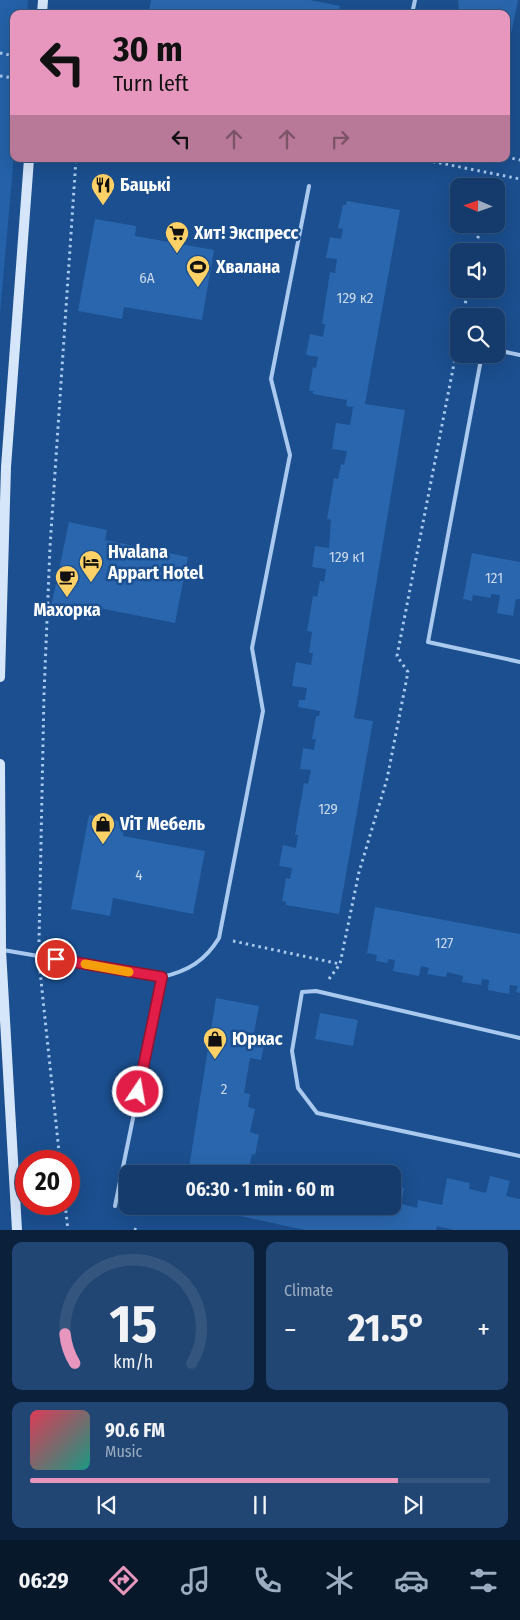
<!DOCTYPE html>
<meta charset="utf-8">
<style>
:root{--surface:#143b6b;--page:#214673;--text:#f1f3f6;--muted:#9dadc1;--line:#33557e;--accent:#e797bd}
body{margin:0;font-family:"Fira Sans Condensed",sans-serif;background:var(--page);color:var(--text);height:100vh;display:flex;flex-direction:column;font-size:19px;white-space:nowrap}
*{box-sizing:border-box;margin:0}
p{font-size:16px;color:var(--muted)}
.icon{flex:none;width:28px;height:28px;fill:none;stroke:currentColor;stroke-width:2;stroke-linecap:round;stroke-linejoin:round}
.map{position:relative;height:1230px;overflow:hidden}
.details{display:flex;flex-direction:column;gap:12px;padding:12px;background:#0b203b;flex:1}
.details>*{flex:none}
.top-card{position:absolute;left:10px;top:10px;width:500px;height:152px;border-radius:10px;box-shadow:0 5px 20px #0002,0 0 0 1px var(--line);background:#e797bd;color:#111;overflow:hidden}
.needle{width:32px;rotate:272deg}
.controls{position:absolute;left:450px;top:178px;display:grid;gap:10px}
.controls a{display:grid;place-items:center;width:55px;height:55px;border-radius:10px;background:var(--surface);box-shadow:0 5px 20px #0002,0 0 0 1px var(--line);font-size:25px}
.speed{position:absolute;left:15px;top:1150px;display:flex;gap:10px;font-size:25px;font-weight:700;text-align:center}
.speed>*{display:grid;place-content:center;width:65px;height:65px;border-radius:50%;background:var(--surface);box-shadow:0 5px 20px #0002,0 0 0 1px var(--line);line-height:1}
.speed .limit{border:8px solid #d22;background:#fff;color:#111}
.pin{position:absolute;display:grid;place-items:center;width:42px;height:42px;color:#fff;margin:-21px;border:2px solid #fff;border-radius:50%;box-shadow:0 1px 5px #0007}
.me{position:absolute;width:55px;margin:-28px;rotate:12deg;stroke-linejoin:round;filter:drop-shadow(0 0 4px #0008)}
.turn{display:flex;align-items:center;gap:18px;height:105px;padding:0 20px;font-size:22px}
.turn .icon{width:65px;height:65px;stroke-width:2.5}
.turn b{display:block;font-size:35px;line-height:42px}
.lanes{display:flex;align-items:center;height:48px;padding:0 20px;background:#0003;justify-content:center;gap:25px;direction:ltr}
.lanes .off{opacity:.35}
.big{font-size:38px;font-weight:700;line-height:1.1}
.details .tile{flex:1;display:flex;flex-direction:column;justify-content:center;gap:8px;min-width:0;padding:0 18px;border-radius:10px;background:var(--page)}
.details .dial{align-items:center;gap:0}
.dial svg{height:130px;overflow:visible;fill:none;stroke:var(--line);stroke-width:7;stroke-linecap:round;text-anchor:middle}
.dial text{fill:var(--text);stroke:none}
.song{display:flex;align-items:center;gap:15px}
.cover{width:60px;height:60px;border-radius:8px;background:linear-gradient(135deg,hsl(350 70% 55%),hsl(170 70% 35%))}
.played{height:5px;border-radius:2px;background:linear-gradient(90deg,var(--accent) 80%,var(--line) 80%)}
.keys{display:flex;justify-content:space-around;direction:ltr}
.heat{display:flex;justify-content:space-between;align-items:center;font-size:28px;direction:ltr}
.details .tiles{flex:1;display:grid;gap:12px;grid-template-columns:1fr 1fr}
.tile:last-child{grid-column:span 2}
.trip{position:absolute;left:119px;top:1165px;width:282px;height:50px;border-radius:10px;background:var(--surface);box-shadow:0 5px 20px #0002,0 0 0 1px var(--line);font-weight:700;line-height:50px;text-align:center}
.tab-bar{display:flex;height:80px;justify-content:space-around;align-items:center;background:#08182b;color:var(--muted)}
.tab-bar .icon{width:35px;height:35px}
.tab-bar .current{color:var(--accent)}
.tab-bar b{font-size:22px;color:var(--text)}
.map>svg:first-child{display:block}
</style>
<div class="map">
<svg width="520" height="1230" viewBox="0 0 520 1230">
<rect width="100%" height="100%" fill="#1b4f8f"/>
<path fill="#2461a8" d="M 0,0 L 28,0 L 27,14 L 14,14 L 14,155 L 0,315 Z"/>
<path fill="#2a66ad" d="M 151,0 L 310,0 L 340,6 L 338,14 L 159,14 L 149,11 Z
M 458,0 L 518,0 L 507,54 L 506,14 L 459,14 Z
M 347,201 L 400,210 L 365,404 L 405,410 L 354,718 L 373,721 L 339,914 L 286,905 L 286,902 L 282,901 L 286,878 L 290,879 L 292,868 L 279,866 L 283,845 L 296,848 L 298,835 L 295,835 L 304,783 L 308,784 L 311,770 L 300,769 L 303,748 L 314,750 L 316,739 L 312,739 L 316,716 L 319,716 L 320,711 L 298,707 L 299,700 L 305,700 L 307,688 L 292,686 L 296,662 L 311,665 L 313,653 L 309,653 L 312,632 L 307,631 L 313,596 L 317,597 L 320,581 L 324,582 L 326,569 L 312,567 L 315,546 L 329,548 L 331,520 L 327,519 L 334,478 L 338,479 L 341,464 L 344,465 L 347,451 L 332,449 L 336,423 L 350,425 L 353,407 L 346,406 L 347,400 L 313,394 L 313,391 L 309,391 L 313,367 L 316,368 L 318,357 L 306,355 L 310,334 L 323,337 L 325,324 L 322,324 L 330,272 L 335,273 L 337,259 L 326,258 L 330,237 L 341,239 L 343,229 L 338,228 L 343,205 L 346,205 Z
M 95,219 L 136,226 L 135,236 L 214,250 L 202,320 L 124,307 L 122,319 L 78,311 Z
M 69,522 L 107,530 L 105,540 L 188,557 L 175,623 L 94,607 L 91,620 L 50,612 Z
M 472,553 L 520,562 L 520,599 L 516,599 L 513,616 L 497,613 L 500,595 L 491,594 L 491,598 L 473,595 L 472,601 L 463,599 Z
M 89,815 L 125,822 L 123,836 L 205,851 L 193,914 L 113,898 L 110,916 L 71,909 Z
M 375,907 L 520,934 L 520,993 L 516,992 L 518,986 L 510,985 L 509,994 L 488,990 L 489,980 L 482,979 L 481,985 L 462,982 L 463,976 L 447,972 L 446,977 L 427,974 L 429,968 L 421,966 L 419,976 L 393,971 L 395,960 L 388,959 L 388,963 L 376,961 L 377,955 L 367,953 Z
M 216,998 L 259,1006 L 254,1033 L 266,1035 L 261,1060 L 250,1058 L 244,1093 L 250,1094 L 248,1107 L 255,1109 L 250,1132 L 259,1135 L 255,1155 L 252,1154 L 250,1164 L 284,1171 L 283,1174 L 188,1174 Z
M 320,1013 L 358,1020 L 353,1046 L 315,1039 Z
M 302,1168 L 326,1173 L 325,1174 L 301,1174 Z
M 490,1176 L 510,1181 L 506,1196 L 520,1199 L 520,1230 L 454,1230 L 437,1226 L 436,1230 L 305,1230 L 240,1216 L 242,1206 L 392,1206 L 392,1185 L 404,1188 L 401,1204 L 417,1208 L 418,1200 L 442,1205 L 447,1178 L 470,1183 L 469,1189 L 486,1193 Z"/>
<g fill="none" stroke-linecap="round" stroke-linejoin="round">
<path stroke="#a9c9ee" stroke-width="3" stroke-dasharray="2.5 4" stroke-linecap="butt" d="M 0,53 L 14,56
M 0,76 L 14,78
M 506,157 L 520,160
M 420,159 L 520,179
M 488,186 L 491,173
M 475,251 L 481,224
M 463,316 L 468,289
M 233,941 L 340,964
M 39,942 L 44,694 L 50,547 L 76,159
M 40,971 L 60,1161
M 329,979 L 340,964 L 359,872 L 387,779 L 408,672 L 397,656 L 459,338
M 65,1204 L 68,1230
M 134,1229 L 137,1230"/>
<path stroke="#a9c9ee" stroke-width="4" d="M 412,14 L 415,0
M 496,350 L 520,355
M 482,354 L 428,642 L 520,662
M 3,950 L 162,977 L 115,1206
M 162,977 C 188,971 205,961 219,938 L 263,711 L 252,648 L 290,455 L 271,379 L 309,186
M 520,1038 L 316,991 L 302,992 L 292,1051 L 298,1088 L 317,1113 L 520,1156"/>
<path stroke="#d6e6fa" stroke-width="10" d="M 42,14 L 43,0
M 0,677 L 6,467 L 29,159
M 0,764 L 1,950 L 17,1230"/>
</g>
<g fill="none" stroke-linecap="round" stroke-linejoin="round">
<g stroke="#92132f" stroke-width="12">
<path id="route" d="M 56,959 L 162,977 L 138,1092"/>
</g>
<use href="#route" stroke="#e11d48" stroke-width="9"/>
<path stroke="#f59e0b" stroke-width="9" d="M 85,964 L 129,972"/>
</g>
<defs>
<g id="restaurant-pin" transform="scale(1.25)"><path d="M0 17L-7.5 6A9.5 9.5 0 1 1 7.5 6Z" fill="#ffd166" stroke="#1b4f8f"/><path d="M-5-6h1v4h1v-4h1v4h1v-4h1v5L-1.5 .5V6h-2V.5L-5-1ZM5-6V6H3V1.5H1.5Q1.5-4 5-6Z" fill="#111"/></g>
<g id="supermarket-pin" transform="scale(1.25)"><path d="M0 17L-7.5 6A9.5 9.5 0 1 1 7.5 6Z" fill="#ffd166" stroke="#1b4f8f"/><path d="M-6-5.5h2.5l.6 2H6L4.5 2H-2.5L-4.4-4H-6ZM-1.5 3.2a1.3 1.3 0 1 0 .1 0ZM3 3.2a1.3 1.3 0 1 0 .1 0Z" fill="#111"/></g>
<g id="stadium-pin" transform="scale(1.25)"><path d="M0 17L-7.5 6A9.5 9.5 0 1 1 7.5 6Z" fill="#ffd166" stroke="#1b4f8f"/><path d="M0-5a6.5 5 0 1 0 0 10a6.5 5 0 1 0 0-10ZM-3.5-1.8h7v3.6h-7Z" fill="#111"/></g>
<g id="hotel-pin" transform="scale(1.25)"><path d="M0 17L-7.5 6A9.5 9.5 0 1 1 7.5 6Z" fill="#ffd166" stroke="#1b4f8f"/><path d="M-6-4.5h1.5V1H6V5H4.5V3h-9V5H-6ZM-4 0a1.8 1.8 0 1 1 3.6 0ZM.5 0V-2.5h3Q6-2.5 6 0Z" fill="#111"/></g>
<g id="cafe-pin" transform="scale(1.25)"><path d="M0 17L-7.5 6A9.5 9.5 0 1 1 7.5 6Z" fill="#ffd166" stroke="#1b4f8f"/><path d="M-5.5-4.5H6V0H3Q3 3.5 0 3.5H-2.5Q-5.5 3.5-5.5 0ZM3-3.2v2h1.7v-2ZM-6 4.5H4V6H-6Z" fill="#111"/></g>
<g id="shop-pin" transform="scale(1.25)"><path d="M0 17L-7.5 6A9.5 9.5 0 1 1 7.5 6Z" fill="#ffd166" stroke="#1b4f8f"/><path d="M-5-2.5h2.3a2.7 3.5 0 0 1 5.4 0H5L5.5 6h-11ZM-1.5-2.5h3a1.5 2.3 0 0 0-3 0Z" fill="#111"/></g>
</defs>
<g fill-rule="evenodd">
<use href="#restaurant-pin" x="103" y="185"/>
<use href="#supermarket-pin" x="177" y="233"/>
<use href="#stadium-pin" x="198" y="267"/>
<use href="#hotel-pin" x="91" y="562"/>
<use href="#cafe-pin" x="67" y="577"/>
<use href="#shop-pin" x="103" y="824"/>
<use href="#shop-pin" x="215" y="1039"/>
</g>
<g text-anchor="middle" dominant-baseline="central" stroke-width="5" stroke-linejoin="round" paint-order="stroke">
<g font-size="15" fill="#cad9ea">
<text x="147" y="278">6А</text>
<text x="355" y="298">129 к2</text>
<text x="347" y="557">129 к1</text>
<text x="494" y="578">121</text>
<text x="328" y="809">129</text>
<text x="139" y="875">4</text>
<text x="444" y="943">127</text>
<text x="224" y="1089">2</text>
</g>
<g font-size="18" font-weight="bold" fill="#fff" stroke="#1b4f8f" text-anchor="start">
<text x="120" y="185">Бацькі</text>
<text x="194" y="233">Хит! Экспресс</text>
<text x="216" y="267">Хвалана</text>
<text x="108" y="552">Hvalana<tspan x="108" dy="21">Appart Hotel</tspan></text>
<text x="67" y="610" text-anchor="middle">Махорка</text>
<text x="120" y="824">ViT Мебель</text>
<text x="232" y="1039">Юркас</text>
</g>
</g>
</svg>
<div class="controls">
<a><svg class="needle" viewBox="-14 -14 28 28"><path d="M0-13l5 13h-10z" fill="#e53935"/><path d="M0 13l5-13h-10z" fill="#9dadc1"/></svg></a>
<a><svg class="icon" aria-label="sound" viewBox="0 0 24 24"><path d="M4 9h4l5-4v14l-5-4H4zM17 9q2 3 0 6"/></svg></a>
<a><svg class="icon" aria-label="search" viewBox="0 0 24 24"><circle cx="10" cy="10" r="6"/><path d="M15 15l6 6"/></svg></a>
</div>
<div class="speed"><div class="limit">20</div></div>
<div class="pin" style="left:56px;top:959px;background:#d93025"><svg class="icon" aria-label="arrive" viewBox="0 0 24 24"><path d="M6 21V4h12l-3 4 3 4H6"/></svg></div>
<svg class="me" style="left:138px;top:1092px" viewBox="-20 -20 40 40"><circle r="17" fill="#e11d48" stroke="#fff" stroke-width="3"/><path d="M0-11L8 9 0 5-8 9z" fill="#fff"/></svg>
<div class="trip">06:30 · 1 min · 60 m</div>
<div class="top-card">
<div class="turn"><svg class="icon" aria-label="left" viewBox="0 0 24 24"><path d="M17 20v-9H6M10 6l-5 5 5 5"/></svg><div><b>30 m</b>Turn left</div></div>
<div class="lanes"><svg class="icon" aria-label="left" viewBox="0 0 24 24"><path d="M17 20v-9H6M10 6l-5 5 5 5"/></svg><svg class="icon off" aria-label="ahead" viewBox="0 0 24 24"><path d="M12 20V5M6 11l6-6 6 6"/></svg><svg class="icon off" aria-label="ahead" viewBox="0 0 24 24"><path d="M12 20V5M6 11l6-6 6 6"/></svg><svg class="icon off" aria-label="right" viewBox="0 0 24 24"><path d="M7 20v-9h11M14 6l5 5-5 5"/></svg></div>
</div>
</div>
<section class="details">
<div class="tiles">
<div class="tile dial"><svg viewBox="0 0 100 80">
<path d="M14 69A42 42 0 1 1 86 69"/>
<path d="M14 69A42 42 0 0 1 8 51" stroke="#e797bd"/>
<text x="50" y="56" font-size="32" font-weight="700">15</text>
<text x="50" y="72" font-size="11">km/h</text>
</svg></div>
<div class="tile"><p>Climate</p>
<div class="heat"><a>−</a><b class="big">21.5°</b><a>+</a></div>
</div>
<div class="tile">
<div class="song"><i class="cover"></i><div><b>90.6 FM</b><p>Music</p></div></div>
<div class="played"></div>
<div class="keys"><svg class="icon" aria-label="previous" viewBox="0 0 24 24"><path d="M18 5L8 12l10 7zM5 5v14"/></svg><svg class="icon" aria-label="pause" viewBox="0 0 24 24"><path d="M8 5v14M16 5v14"/></svg><svg class="icon" aria-label="next" viewBox="0 0 24 24"><path d="M6 5l10 7-10 7zM19 5v14"/></svg></div>
</div>
</div>
</section>
<nav class="tab-bar">
<b>06:29</b>
<svg class="icon current" aria-label="directions" viewBox="0 0 24 24"><path d="M12 3l9 9-9 9-9-9zM9 14v-3h6M13 9l2 2-2 2"/></svg>
<svg class="icon" aria-label="music" viewBox="0 0 24 24"><path d="M9 18V5l10-2v13"/><circle cx="6" cy="18" r="3"/><circle cx="16" cy="16" r="3"/></svg>
<svg class="icon" aria-label="phone" viewBox="0 0 24 24"><path d="M5 4h4l2 5-3 2q2 4 5 5l2-3 5 2v4C11 20 4 13 5 4z"/></svg>
<svg class="icon" aria-label="climate" viewBox="0 0 24 24"><path d="M12 3v18M4 7l16 10M4 17L20 7"/></svg>
<svg class="icon" aria-label="car" viewBox="0 0 24 24"><path d="M5 17H2v-5l4-1 3-4h7l3 4 3 1v5h-3M9 17h6M6 11h13"/><circle cx="7" cy="17" r="2"/><circle cx="17" cy="17" r="2"/></svg>
<svg class="icon" aria-label="filters" viewBox="0 0 24 24"><path d="M4 7h16M4 17h16"/><circle cx="9" cy="7" r="2"/><circle cx="15" cy="17" r="2"/></svg>
</nav>
